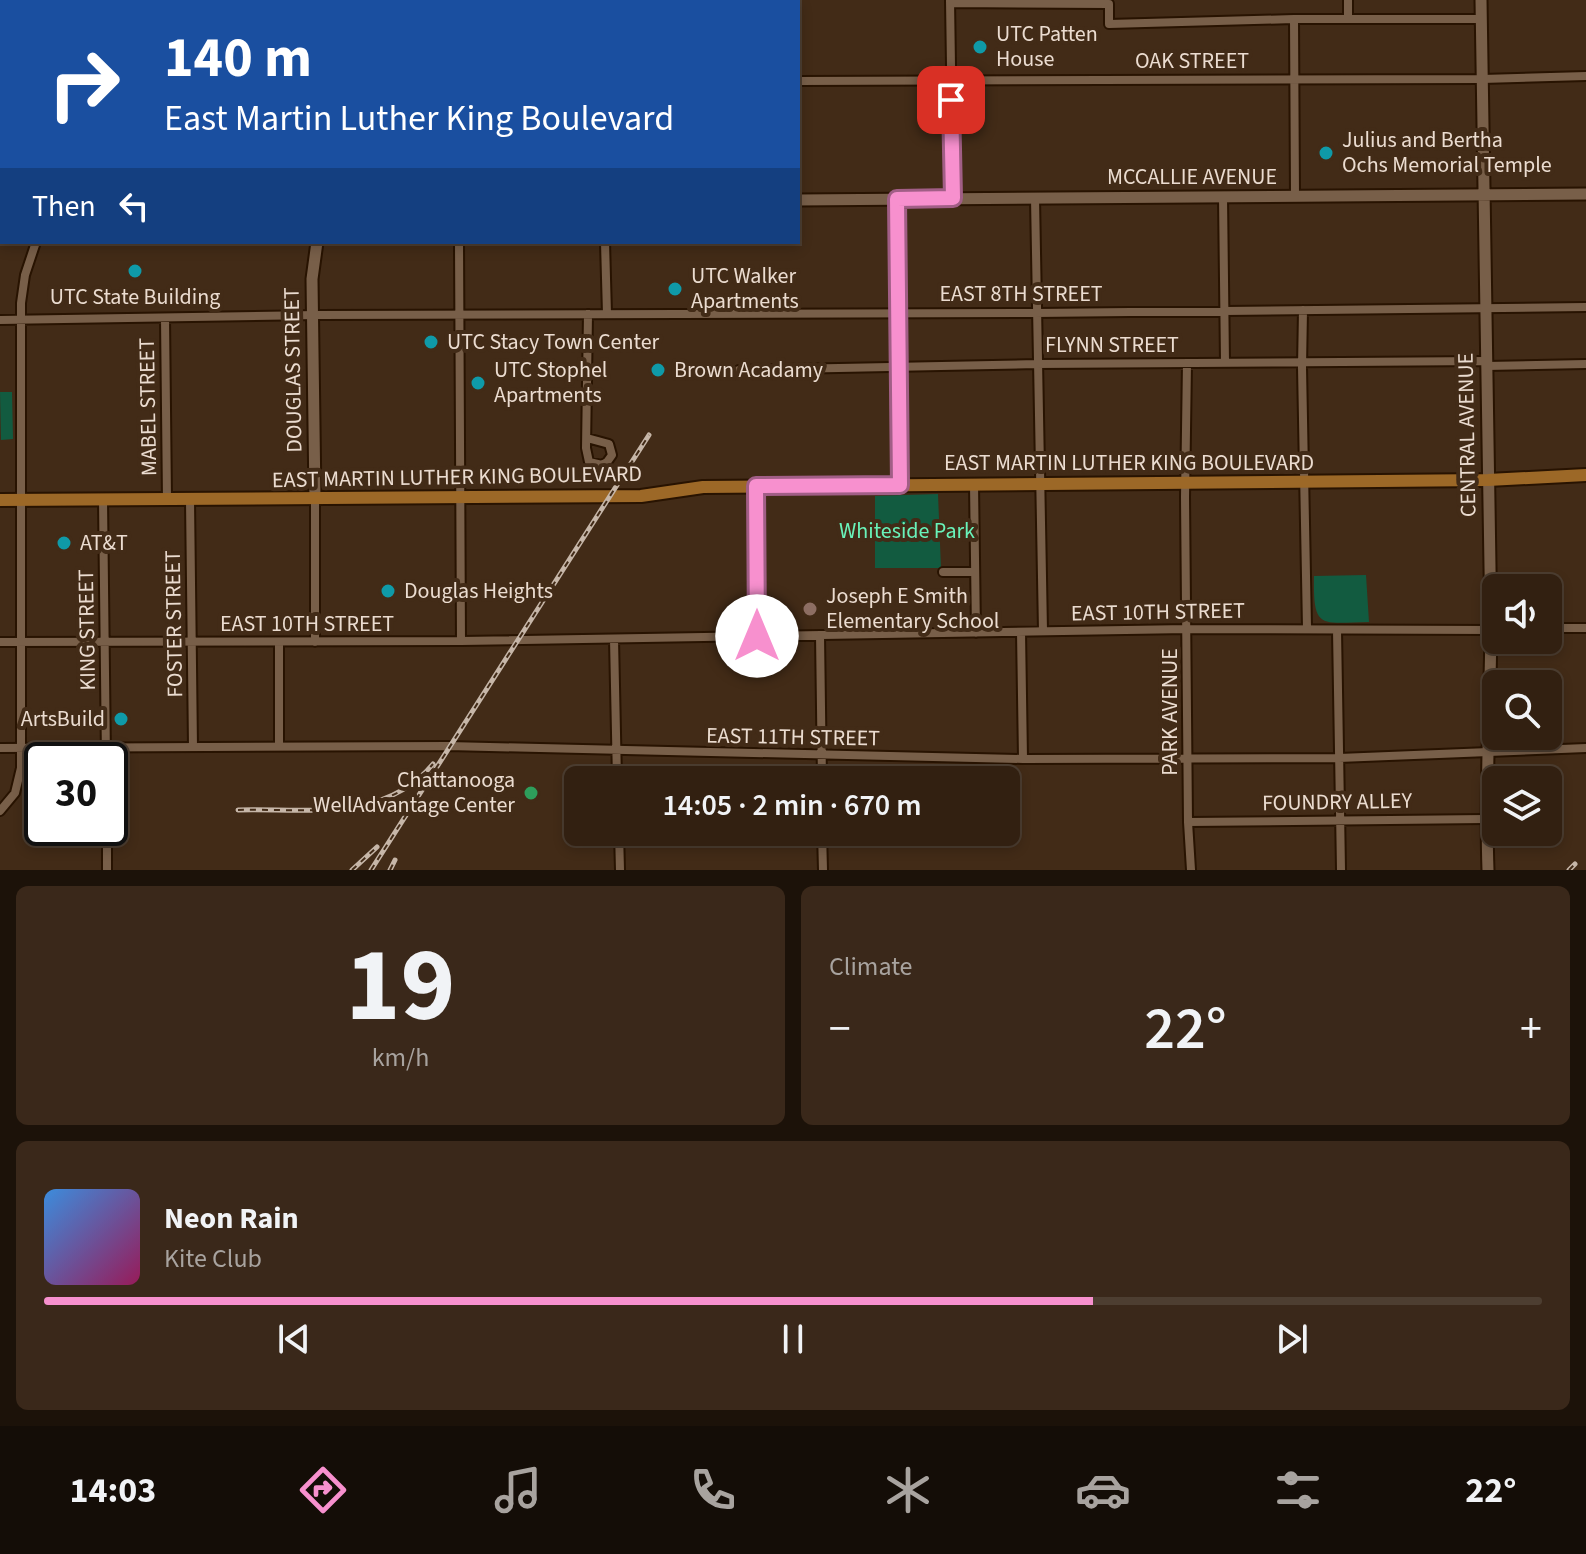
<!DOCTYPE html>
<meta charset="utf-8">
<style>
:root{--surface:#322011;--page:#3a281a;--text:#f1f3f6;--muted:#a8a39f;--line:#4d3e31;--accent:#f790ce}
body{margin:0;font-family:"Source Sans 3",sans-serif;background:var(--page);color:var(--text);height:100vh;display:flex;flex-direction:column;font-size:30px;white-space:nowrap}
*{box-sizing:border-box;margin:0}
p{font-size:26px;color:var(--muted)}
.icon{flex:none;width:44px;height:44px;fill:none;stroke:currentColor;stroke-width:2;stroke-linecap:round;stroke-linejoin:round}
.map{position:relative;height:870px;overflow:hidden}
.side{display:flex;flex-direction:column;gap:16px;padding:16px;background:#1c1209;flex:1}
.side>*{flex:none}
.hud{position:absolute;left:0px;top:0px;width:800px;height:244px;box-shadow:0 4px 12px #0003,0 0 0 2px var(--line);background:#1a4fa0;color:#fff;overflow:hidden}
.fabs{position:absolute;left:1482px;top:574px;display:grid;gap:16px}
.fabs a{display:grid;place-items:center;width:80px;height:80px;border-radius:12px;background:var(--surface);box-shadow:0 4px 12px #0003,0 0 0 2px var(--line);font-size:40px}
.speed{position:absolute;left:24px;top:742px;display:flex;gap:16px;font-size:40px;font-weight:700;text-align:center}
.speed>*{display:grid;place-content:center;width:104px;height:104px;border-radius:50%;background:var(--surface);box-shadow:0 4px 12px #0003,0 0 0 2px var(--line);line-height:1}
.speed .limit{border:4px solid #111;border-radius:12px;background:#fff;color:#111}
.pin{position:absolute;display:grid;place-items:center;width:68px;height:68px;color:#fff;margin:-34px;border-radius:16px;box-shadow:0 4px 12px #0006}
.me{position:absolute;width:88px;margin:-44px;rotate:0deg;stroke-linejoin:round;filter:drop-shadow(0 0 6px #0008)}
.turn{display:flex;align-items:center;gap:28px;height:168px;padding:0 32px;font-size:36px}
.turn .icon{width:104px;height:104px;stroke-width:2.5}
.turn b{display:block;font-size:56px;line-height:68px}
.then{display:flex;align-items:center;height:76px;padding:0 32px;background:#0003;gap:16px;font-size:30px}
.big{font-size:60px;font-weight:600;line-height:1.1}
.side .card{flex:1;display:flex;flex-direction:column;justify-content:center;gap:12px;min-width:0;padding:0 28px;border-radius:12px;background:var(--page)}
.side .dial{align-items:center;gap:0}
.dial b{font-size:104px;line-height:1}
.song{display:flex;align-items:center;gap:24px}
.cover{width:96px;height:96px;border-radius:12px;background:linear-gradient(135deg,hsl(210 70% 55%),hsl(330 70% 35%))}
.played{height:8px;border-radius:4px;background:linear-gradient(90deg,var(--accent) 70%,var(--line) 70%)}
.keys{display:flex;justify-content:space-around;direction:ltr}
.heat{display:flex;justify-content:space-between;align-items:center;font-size:44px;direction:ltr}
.side .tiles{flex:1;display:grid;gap:16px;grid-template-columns:1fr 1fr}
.card:last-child{grid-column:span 2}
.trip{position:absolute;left:564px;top:766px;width:456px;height:80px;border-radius:12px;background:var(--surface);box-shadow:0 4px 12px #0003,0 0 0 2px var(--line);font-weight:600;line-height:80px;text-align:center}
.dock{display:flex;height:128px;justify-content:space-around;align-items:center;background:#140d07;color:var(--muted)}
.dock .icon{width:56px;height:56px}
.dock .on{color:var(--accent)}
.dock b{font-size:36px;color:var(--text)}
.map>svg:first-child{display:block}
</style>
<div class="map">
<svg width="1586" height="870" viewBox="0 0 1586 870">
<rect width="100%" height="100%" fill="#422b17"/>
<path fill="#125b40" d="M 0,392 L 12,392 L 13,439 L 1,440 Z
M 938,494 L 941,568 L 875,568 L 875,496 Z
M 1366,575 L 1369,622 C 1320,623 1313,630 1314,576 Z"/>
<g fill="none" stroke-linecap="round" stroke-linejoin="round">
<g stroke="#281301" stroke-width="12">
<path id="street" d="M 950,0 L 953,198
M 950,3 L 1109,4 L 1109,24 L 1294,19 L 1482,19
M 1294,19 L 1295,196
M 1348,19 L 1348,0
M 798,81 L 1482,79 L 1586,76
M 0,83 L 2,83
M 1223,197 L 1225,362
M 1035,198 L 1043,631
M 897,199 L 900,485
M 459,242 L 461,641
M 605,242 L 607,314
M 1303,310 L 1302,367 L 1307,628
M 165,318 L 167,500
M 0,320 L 317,315 L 1036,313 L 1586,307
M 1187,363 L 1185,497 L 1188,822 L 1191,870
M 1486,366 L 1586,364
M 739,370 L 1037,364 L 1486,361
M 587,438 L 609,444 L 612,455 L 607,462 L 602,465 L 589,462 L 586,448 L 588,314
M 974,484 L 976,633
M 756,486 L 757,636
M 103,499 L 106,760
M 190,500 L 193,747
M 943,572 L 974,572
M 1548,628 L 1586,628
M 1337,630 L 1341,870
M 1021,632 L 1023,759
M 820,635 L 822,780
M 614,639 L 617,780
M 0,642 L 461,641 L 1188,629 L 1495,630
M 279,642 L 279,746
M 315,642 L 315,499
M 0,748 L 448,746 L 1023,759 L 1339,758 L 1586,748
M 0,811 L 15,793 L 21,768 L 21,303 L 25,275 L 36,242
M 1188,822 L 1486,819
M 107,828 L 107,870
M 619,832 L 620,870
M 822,832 L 823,870"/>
</g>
<g stroke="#281301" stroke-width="15">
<path id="secondary" d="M 36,0 L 36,2
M 315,0 L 315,2
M 1481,0 L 1491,630 C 1490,710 1485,790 1488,870
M 798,200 L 1586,194
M 0,207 L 2,207
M 315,499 L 312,279 L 317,242"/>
</g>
<g stroke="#281301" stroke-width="16">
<path id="primary" d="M 0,500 L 641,496 L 703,487 L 1488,480 L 1586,475"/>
</g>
<use href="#street" stroke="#785f49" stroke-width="8"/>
<use href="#secondary" stroke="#785f49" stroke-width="11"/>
<use href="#primary" stroke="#9c6827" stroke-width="12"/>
<g stroke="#c6b6a8" stroke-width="5">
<path id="rail" d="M 238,810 C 305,808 384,823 433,764
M 352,870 L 377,847
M 371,870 L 649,435
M 390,870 L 395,860
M 1569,870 L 1575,864"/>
</g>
<use href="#rail" stroke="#422b17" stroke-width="2" stroke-dasharray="6" stroke-linecap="butt"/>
</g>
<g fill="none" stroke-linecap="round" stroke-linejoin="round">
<g stroke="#a15e86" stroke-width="20">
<path id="route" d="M 757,636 L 756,486 L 900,485 L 897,199 L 953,198 L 951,100"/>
</g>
<use href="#route" stroke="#f790ce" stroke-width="14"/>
</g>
<g fill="#0f9aa8" stroke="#422b17" stroke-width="3">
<circle cx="980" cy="47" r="8"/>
<circle cx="1326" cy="153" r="8"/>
<circle cx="135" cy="271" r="8"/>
<circle cx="675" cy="289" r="8"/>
<circle cx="431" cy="342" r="8"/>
<circle cx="658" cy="370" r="8"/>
<circle cx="478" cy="383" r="8"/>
<circle cx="64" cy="543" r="8"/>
<circle cx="388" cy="591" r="8"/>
<circle cx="121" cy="719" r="8"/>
</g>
<circle fill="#8d6e63" stroke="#422b17" stroke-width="3" cx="810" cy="609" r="8"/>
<circle fill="#2e9e5b" stroke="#422b17" stroke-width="3" cx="531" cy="793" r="8"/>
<g text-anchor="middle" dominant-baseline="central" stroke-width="8" stroke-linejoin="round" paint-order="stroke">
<g font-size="22" fill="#ebdcd0" stroke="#422b17" text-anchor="start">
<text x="996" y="34">UTC Patten<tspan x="996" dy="25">House</tspan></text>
<text x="1342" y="140">Julius and Bertha<tspan x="1342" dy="25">Ochs Memorial Temple</tspan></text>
<text x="691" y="276">UTC Walker<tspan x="691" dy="25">Apartments</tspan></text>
<text x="135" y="297" text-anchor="middle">UTC State Building</text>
<text x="447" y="342">UTC Stacy Town Center</text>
<text x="494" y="370">UTC Stophel<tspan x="494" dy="25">Apartments</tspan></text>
<text x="674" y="370">Brown Acadamy</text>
<text x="80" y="543">AT&amp;T</text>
<text x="404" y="591">Douglas Heights</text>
<text x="826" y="596">Joseph E Smith<tspan x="826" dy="25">Elementary School</tspan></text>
<text x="105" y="719" text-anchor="end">ArtsBuild</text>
<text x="515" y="780" text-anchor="end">Chattanooga<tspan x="515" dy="25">WellAdvantage Center</tspan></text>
</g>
<g font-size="22" fill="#ebdcd0" stroke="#422b17">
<text x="1192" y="61">OAK STREET</text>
<text x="1192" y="177">MCCALLIE AVENUE</text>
<text x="1021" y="294">EAST 8TH STREET</text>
<text x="1112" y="345">FLYNN STREET</text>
<text transform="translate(293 370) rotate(-91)">DOUGLAS STREET</text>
<text transform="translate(148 407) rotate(-91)">MABEL STREET</text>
<text transform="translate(1467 435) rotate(-91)">CENTRAL AVENUE</text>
<text x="1129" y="463">EAST MARTIN LUTHER KING BOULEVARD</text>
<text transform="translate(457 477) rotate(-1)">EAST MARTIN LUTHER KING BOULEVARD</text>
<text transform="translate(1158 612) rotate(-1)">EAST 10TH STREET</text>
<text transform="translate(174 624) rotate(-91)">FOSTER STREET</text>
<text x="307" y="624">EAST 10TH STREET</text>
<text transform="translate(87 630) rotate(-91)">KING STREET</text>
<text transform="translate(1170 712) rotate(-90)">PARK AVENUE</text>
<text transform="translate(793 737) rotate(1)">EAST 11TH STREET</text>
<text transform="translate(1337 802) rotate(-1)">FOUNDRY ALLEY</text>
</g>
<g font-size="22" fill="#69f3ba" stroke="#422b17">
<text x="907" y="531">Whiteside Park</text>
</g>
</g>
</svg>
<div class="fabs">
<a><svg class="icon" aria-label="sound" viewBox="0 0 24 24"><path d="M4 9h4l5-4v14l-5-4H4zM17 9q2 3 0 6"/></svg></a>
<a><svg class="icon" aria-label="search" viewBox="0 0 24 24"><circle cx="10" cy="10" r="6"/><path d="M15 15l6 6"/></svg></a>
<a><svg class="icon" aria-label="layers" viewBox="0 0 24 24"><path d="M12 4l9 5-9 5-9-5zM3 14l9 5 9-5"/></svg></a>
</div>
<div class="speed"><div class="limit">30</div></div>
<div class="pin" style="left:951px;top:100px;background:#d93025"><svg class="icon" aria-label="arrive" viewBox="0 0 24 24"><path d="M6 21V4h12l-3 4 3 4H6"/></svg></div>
<svg class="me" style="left:757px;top:636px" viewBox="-20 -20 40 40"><circle r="19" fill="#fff"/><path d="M0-13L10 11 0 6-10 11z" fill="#f790ce"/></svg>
<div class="trip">14:05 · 2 min · 670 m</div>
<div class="hud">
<div class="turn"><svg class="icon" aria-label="right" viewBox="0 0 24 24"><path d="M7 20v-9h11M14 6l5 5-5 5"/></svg><div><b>140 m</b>East Martin Luther King Boulevard</div></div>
<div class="then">Then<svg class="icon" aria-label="left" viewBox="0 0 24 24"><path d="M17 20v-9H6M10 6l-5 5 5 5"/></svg></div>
</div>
</div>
<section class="side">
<div class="tiles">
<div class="card dial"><b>19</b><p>km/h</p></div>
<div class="card"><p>Climate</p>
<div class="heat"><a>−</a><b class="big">22°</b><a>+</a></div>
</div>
<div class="card">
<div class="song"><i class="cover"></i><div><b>Neon Rain</b><p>Kite Club</p></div></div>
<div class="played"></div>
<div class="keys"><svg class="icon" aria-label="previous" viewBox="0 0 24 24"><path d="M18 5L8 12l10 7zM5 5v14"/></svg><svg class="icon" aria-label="pause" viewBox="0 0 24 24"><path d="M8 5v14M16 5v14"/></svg><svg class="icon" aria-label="next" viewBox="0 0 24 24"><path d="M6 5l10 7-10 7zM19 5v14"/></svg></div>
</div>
</div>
</section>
<nav class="dock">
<b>14:03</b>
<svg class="icon on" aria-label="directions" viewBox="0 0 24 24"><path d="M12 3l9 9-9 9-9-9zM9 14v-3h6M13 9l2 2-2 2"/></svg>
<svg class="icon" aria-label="music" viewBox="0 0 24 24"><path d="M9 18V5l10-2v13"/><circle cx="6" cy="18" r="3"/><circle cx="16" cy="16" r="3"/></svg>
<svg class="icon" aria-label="phone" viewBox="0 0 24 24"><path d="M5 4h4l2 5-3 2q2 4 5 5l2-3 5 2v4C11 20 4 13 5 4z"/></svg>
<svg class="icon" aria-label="climate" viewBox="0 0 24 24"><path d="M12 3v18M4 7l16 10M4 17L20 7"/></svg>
<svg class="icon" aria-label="car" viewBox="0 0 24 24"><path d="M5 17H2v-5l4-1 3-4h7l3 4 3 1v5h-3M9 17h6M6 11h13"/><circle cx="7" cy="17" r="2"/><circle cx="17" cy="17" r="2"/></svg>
<svg class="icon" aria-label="filters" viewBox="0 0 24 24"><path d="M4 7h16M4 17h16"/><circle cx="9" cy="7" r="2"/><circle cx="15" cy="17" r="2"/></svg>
<b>22°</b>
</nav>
